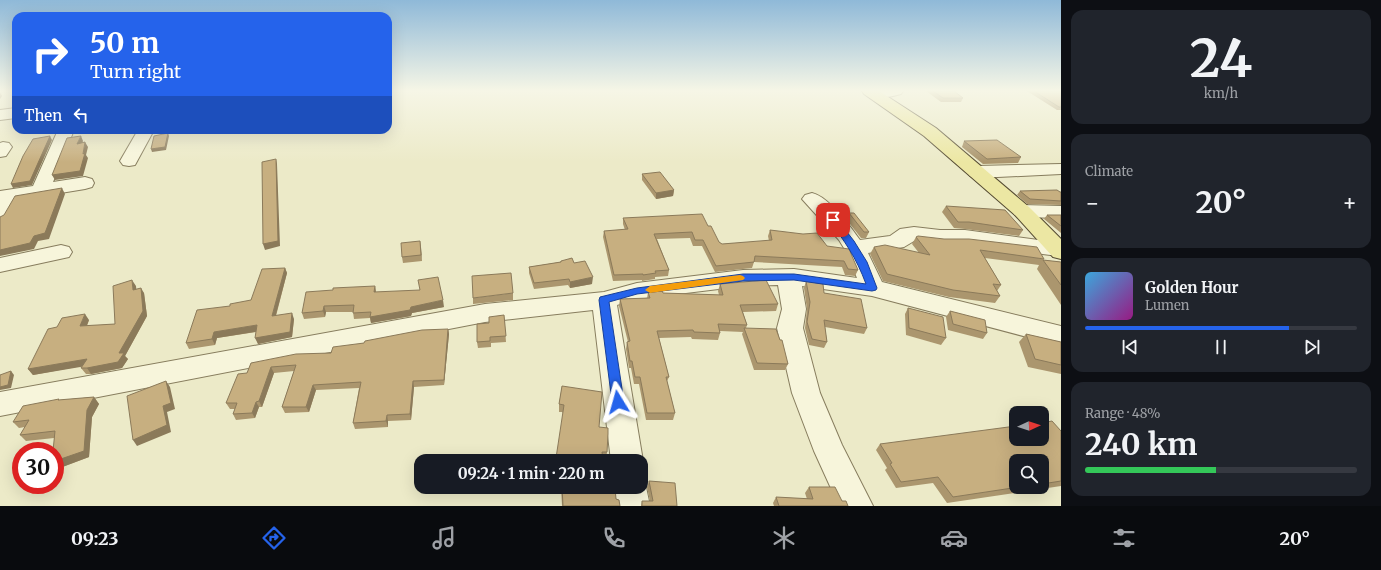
<!DOCTYPE html>
<meta charset="utf-8">
<style>
:root{--surface:#171b24;--page:#20242c;--text:#f1f3f6;--muted:#9ea1a6;--line:#363941;--accent:#2563eb}
body{margin:0;font-family:Merriweather,serif;background:var(--page);color:var(--text);height:100vh;display:flex;flex-direction:column;font-size:15px;white-space:nowrap}
*{box-sizing:border-box;margin:0}
p{font-size:13px;color:var(--muted)}
.icon{flex:none;width:22px;height:22px;fill:none;stroke:currentColor;stroke-width:2;stroke-linecap:round;stroke-linejoin:round}
.map{position:relative;flex:1;overflow:hidden}
.drawer{display:flex;flex-direction:column;gap:10px;padding:10px;background:#0d0f14;width:320px}
.drawer>*{flex:none}
.guide{position:absolute;left:12px;top:12px;width:380px;height:122px;border-radius:12px;box-shadow:0 4px 16px #0002;background:#2563eb;color:#fff;overflow:hidden}
.needle{width:26px;rotate:87deg}
.buttons{position:absolute;left:1009px;top:406px;display:grid;gap:8px}
.buttons a{display:grid;place-items:center;width:40px;height:40px;border-radius:8px;background:var(--surface);box-shadow:0 4px 16px #0002;font-size:20px}
.speed{position:absolute;left:12px;top:442px;display:flex;gap:8px;font-size:20px;font-weight:700;text-align:center}
.speed>*{display:grid;place-content:center;width:52px;height:52px;border-radius:50%;background:var(--surface);box-shadow:0 4px 16px #0002;line-height:1}
.speed .limit{border:6px solid #d22;background:#fff;color:#111}
.pin{position:absolute;display:grid;place-items:center;width:34px;height:34px;color:#fff;margin:-17px;border-radius:8px;box-shadow:0 2px 6px #0006}
.me{position:absolute;width:44px;margin:-22px;rotate:352deg;stroke-linejoin:round;filter:drop-shadow(0 0 3px #0008)}
.turn{display:flex;align-items:center;gap:14px;height:84px;padding:0 12px;font-size:18px}
.turn .icon{width:52px;height:52px;stroke-width:2.5}
.turn b{display:block;font-size:28px;line-height:34px}
.then{display:flex;align-items:center;height:38px;padding:0 12px;background:#0003;gap:8px;font-size:15px}
.big{font-size:30px;font-weight:700;line-height:1.1}
.drawer .tile{flex:1;display:flex;flex-direction:column;justify-content:center;gap:6px;min-width:0;padding:0 14px;border-radius:12px;background:var(--page)}
.drawer .dial{align-items:center;gap:0}
.dial b{font-size:52px;line-height:1}
.song{display:flex;align-items:center;gap:12px}
.cover{width:48px;height:48px;border-radius:6px;background:linear-gradient(135deg,hsl(200 70% 55%),hsl(310 70% 35%))}
.played{height:4px;border-radius:2px;background:linear-gradient(90deg,var(--accent) 75%,var(--line) 75%)}
.keys{display:flex;justify-content:space-around;direction:ltr}
.heat{display:flex;justify-content:space-between;align-items:center;font-size:22px;direction:ltr}
.charge{height:6px;border-radius:3px;background:linear-gradient(90deg,#34c759 48%,var(--line) 0)}
.trip{position:absolute;left:414px;top:454px;width:234px;height:40px;border-radius:12px;background:var(--surface);box-shadow:0 4px 16px #0002;font-weight:700;line-height:40px;text-align:center}
.dock{display:flex;height:64px;justify-content:space-around;align-items:center;background:#090b0e;color:var(--muted)}
.dock .icon{width:28px;height:28px}
.dock .on{color:var(--accent)}
.dock b{font-size:18px;color:var(--text)}
main{display:flex;flex:1;min-height:0}
.map>svg:first-child{display:block}
</style>
<main>
<div class="map">
<svg width="1061" height="506" viewBox="0 0 1061 506">
<rect width="100%" height="100%" fill="#eceac8"/>
<g fill="none" stroke-linecap="round" stroke-linejoin="round">
<g stroke="#877d5e" stroke-width="2">
<path id="minor" d="M 867,91 L 903,91 L 901,94 C 891,97 878,99 868,96 L 866,93 Z
M 16,108 L 16,118 L 0,120 L 0,110 Z
M 58,130 L 74,130 L 53,182 L 85,177 L 92,179 L 94,183 L 92,187 L 85,189 L 18,200 L 7,220 L 0,222 L 0,191 L 33,186 Z
M 138,130 L 154,130 L 135,165 L 129,166 L 123,165 L 120,161 Z
M 3,142 L 9,143 L 12,147 L 6,156 L 0,157 L 0,143 Z
M 1061,164 L 1061,174 L 977,178 L 970,176 L 968,172 L 970,168 L 977,166 Z
M 812,193 C 829,197 850,226 860,240 L 890,236 L 900,229 L 914,227 L 940,230 L 965,230 L 1061,243 L 1061,255 L 1058,256 L 965,244 L 940,244 L 914,241 L 904,247 L 868,253 L 882,282 L 1061,326 L 1061,346 L 872,296 L 802,286 L 806,309 L 803,328 L 820,393 L 842,445 L 873,506 L 839,506 L 814,451 L 792,393 L 777,328 L 782,309 L 778,285 L 743,286 L 637,299 L 617,305 L 643,461 L 641,465 L 641,461 L 611,461 L 593,310 L 485,322 L 0,416 L 0,392 L 485,304 L 604,292 L 637,283 L 743,270 L 794,269 L 857,278 L 847,253 L 839,240 L 802,199 L 805,195 Z
M 1022,205 L 1061,206 L 1061,218 L 1022,217 L 1015,215 L 1012,211 L 1015,207 Z
M 61,245 L 69,247 L 72,252 L 69,257 L 0,272 L 0,258 Z
M 641,476 L 646,487 L 650,506 L 616,506 L 614,487 L 641,487 Z"/>
</g>
<g stroke="#554b32" stroke-width="2">
<path id="major" d="M 862,91 L 879,91 L 936,128 L 1029,207 L 1061,239 L 1061,259 L 1053,257 L 1015,215 L 924,136 L 864,94 Z"/>
</g>
<use href="#minor" fill="#f7f5db" fill-rule="evenodd"/>
<use href="#major" fill="#ece7a3" fill-rule="evenodd"/>
</g>
<path fill="#ab966e" fill-rule="evenodd" d="M 926,91 L 954,91 L 963,98 L 961,102 L 941,102 Z
M 1027,91 L 1061,91 L 1061,110 L 1057,110 Z
M 964,141 L 1021,157 L 1018,163 L 983,164 L 962,147 Z
M 642,174 L 674,190 L 673,196 L 656,199 L 642,180 Z
M 1020,191 L 1061,192 L 1061,205 L 1027,204 L 1017,195 Z
M 946,206 L 1023,230 L 1019,236 L 965,229 L 954,228 L 942,212 Z
M 849,213 L 869,232 L 866,238 L 861,238 L 846,219 Z
M 1047,215 L 1061,215 L 1061,233 L 1044,219 Z
M 623,218 L 708,226 L 719,242 L 722,244 L 769,241 L 768,236 L 770,230 L 827,246 L 858,270 L 855,276 L 845,275 L 842,267 L 754,262 L 752,268 L 715,272 L 702,246 L 693,246 L 690,238 L 657,239 L 669,270 L 668,276 L 655,277 L 655,279 L 642,281 L 642,280 L 613,281 L 603,237 L 604,231 L 625,230 L 623,224 Z
M 916,237 L 1044,259 L 1043,260 L 1061,262 L 1061,305 L 1037,269 L 1039,265 L 985,258 L 1001,285 L 997,291 L 1000,296 L 995,303 L 949,297 L 883,281 L 870,254 L 874,247 L 919,253 L 912,244 Z
M 420,241 L 422,261 L 403,263 L 402,257 Z
M 561,261 L 574,263 L 592,284 L 570,288 L 568,285 L 534,289 L 529,273 L 529,267 L 560,262 Z
M 285,268 L 287,273 L 276,316 L 294,319 L 292,337 L 258,344 L 256,332 L 217,338 L 215,345 L 189,349 L 186,343 L 251,300 Z
M 806,281 L 824,293 L 867,328 L 864,334 L 825,327 L 827,342 L 824,348 L 809,345 L 805,328 L 807,309 L 804,288 Z
M 720,284 L 778,304 L 776,311 L 743,312 L 747,325 L 746,328 L 788,364 L 785,370 L 754,370 L 742,334 L 743,332 L 720,331 L 720,333 L 718,340 L 692,339 L 691,337 L 659,338 L 669,377 L 667,381 L 675,413 L 673,420 L 646,420 L 639,384 L 634,384 L 631,368 L 629,368 L 626,349 L 627,342 L 628,342 L 619,306 L 620,299 L 647,299 L 648,292 L 663,293 L 719,295 L 718,291 Z
M 136,286 L 136,289 L 144,293 L 147,316 L 125,356 L 128,359 L 122,368 L 91,374 L 86,374 L 81,368 L 82,366 L 33,375 L 28,369 L 57,327 L 89,320 L 87,326 L 115,324 Z
M 375,286 L 376,292 L 444,307 L 412,313 L 411,316 L 371,323 L 370,318 L 354,319 L 353,312 L 326,312 L 325,317 L 304,319 L 302,313 Z
M 513,293 L 513,300 L 473,304 L 473,298 Z
M 908,308 L 946,338 L 941,345 L 906,335 L 905,314 Z
M 950,311 L 987,333 L 983,339 L 948,330 L 946,317 Z
M 504,315 L 506,342 L 491,343 L 491,347 L 478,348 L 477,342 L 489,323 Z
M 448,329 L 449,334 L 444,385 L 414,387 L 411,420 L 388,421 L 388,427 L 355,429 L 353,423 L 359,388 L 316,390 L 309,412 L 285,413 L 282,407 L 294,371 L 274,373 L 262,407 L 259,407 L 255,418 L 236,420 L 233,414 L 235,409 L 230,409 L 226,403 L 247,373 L 251,363 L 331,353 L 364,343 Z
M 1026,334 L 1061,342 L 1061,374 L 1028,367 L 1019,342 Z
M 562,386 L 599,427 L 607,452 L 606,460 L 603,460 L 562,412 L 559,412 L 559,404 Z
M 94,397 L 99,404 L 92,417 L 89,457 L 57,469 L 55,466 L 54,438 L 26,441 L 20,435 L 25,427 L 19,428 L 13,422 L 60,400 Z
M 1061,431 L 1061,486 L 947,503 L 933,483 L 896,488 L 885,470 L 887,468 L 876,450 L 880,444 ZM 1042,461 L 1042,487 L 1016,487 Z
M 649,481 L 677,506 L 641,506 L 642,501 L 650,501 L 647,487 Z
M 561,487 L 607,487 L 607,488 L 616,499 L 620,506 L 562,506 Z
M 809,487 L 842,501 L 848,506 L 774,506 L 773,503 L 776,497 L 807,499 L 805,493 Z"/>
<path fill="#8b7a5a" d="M 0,92 L 2,96 L 0,99 Z
M 168,133 L 169,136 L 166,150 L 152,152 L 151,149 Z
M 50,136 L 52,140 L 32,185 L 13,188 L 11,184 Z
M 81,136 L 83,141 L 80,149 L 77,144 Z
M 85,142 L 88,147 L 86,155 L 88,158 L 83,176 L 55,180 L 52,175 L 83,154 Z
M 276,159 L 277,164 L 280,246 L 265,250 L 263,244 Z
M 62,188 L 65,194 L 49,239 L 38,241 L 34,249 L 0,256 L 0,250 Z
M 674,190 L 673,196 L 656,199 L 656,193 Z
M 420,241 L 421,247 L 422,261 L 421,255 Z
M 285,268 L 287,273 L 274,322 L 272,316 Z
M 593,277 L 592,284 L 570,288 L 570,282 Z
M 132,280 L 136,286 L 137,296 L 133,290 Z
M 375,286 L 376,293 L 374,292 Z
M 141,288 L 144,293 L 147,316 L 125,356 L 128,359 L 122,368 L 91,374 L 87,368 L 119,353 Z
M 443,300 L 444,307 L 412,313 L 411,316 L 371,323 L 370,317 L 411,307 Z
M 324,306 L 326,312 L 325,317 L 323,311 Z
M 292,313 L 294,319 L 292,337 L 258,344 L 255,338 Z
M 85,314 L 89,320 L 84,332 L 80,326 Z
M 257,325 L 260,331 L 217,338 L 215,345 L 212,339 L 214,332 Z
M 448,329 L 449,334 L 444,385 L 444,380 Z
M 87,359 L 92,365 L 33,375 L 28,369 Z
M 271,367 L 274,373 L 262,407 L 259,401 Z
M 11,371 L 14,375 L 11,388 L 0,390 L 0,387 Z
M 166,381 L 170,387 L 175,409 L 167,412 L 171,432 L 137,446 L 133,440 Z
M 413,381 L 414,387 L 411,420 L 410,414 Z
M 313,385 L 316,390 L 309,412 L 306,407 Z
M 94,397 L 99,404 L 92,417 L 89,457 L 57,469 L 55,466 L 55,461 L 87,410 Z
M 256,402 L 259,407 L 255,418 L 252,413 Z
M 387,415 L 388,421 L 388,427 L 386,421 Z"/>
<path fill="#c7af80" stroke="#8b7a5a" d="M 933,91 L 954,91 L 963,98 L 943,98 Z
M 1034,91 L 1061,91 L 1061,107 L 1059,107 Z
M 168,133 L 165,147 L 151,149 L 154,136 Z
M 50,136 L 30,181 L 11,184 L 23,156 L 33,139 Z
M 81,136 L 77,144 L 85,142 L 83,154 L 85,153 L 80,171 L 52,175 L 67,138 Z
M 997,140 L 1021,157 L 987,159 L 964,141 Z
M 276,159 L 278,241 L 263,244 L 262,162 Z
M 660,172 L 674,190 L 656,193 L 642,174 Z
M 62,188 L 45,233 L 34,236 L 30,243 L 0,250 L 0,217 L 4,215 L 15,196 Z
M 1057,190 L 1060,192 L 1061,192 L 1061,201 L 1030,199 L 1020,191 Z
M 946,206 L 1005,210 L 1023,230 L 969,222 L 958,222 Z
M 849,213 L 854,213 L 869,232 L 864,232 Z
M 702,214 L 708,226 L 711,226 L 719,242 L 722,244 L 772,240 L 770,230 L 803,234 L 817,233 L 827,246 L 849,249 L 858,270 L 848,269 L 844,261 L 755,256 L 754,262 L 716,266 L 703,240 L 695,240 L 692,232 L 654,234 L 669,270 L 655,271 L 656,273 L 643,275 L 643,274 L 614,275 L 604,231 L 628,229 L 623,218 Z
M 1047,215 L 1061,215 L 1061,226 Z
M 918,236 L 944,239 L 969,239 L 1037,247 L 1044,259 L 980,250 L 1001,285 L 993,284 L 1000,296 L 953,290 L 887,274 L 874,247 L 885,245 L 930,255 L 916,237 Z
M 420,241 L 421,255 L 402,257 L 401,243 Z
M 572,258 L 574,263 L 585,261 L 593,277 L 570,282 L 569,279 L 534,283 L 529,267 L 561,262 L 561,261 Z
M 1043,260 L 1061,262 L 1061,285 Z
M 285,268 L 272,316 L 292,313 L 290,332 L 255,338 L 257,325 L 214,332 L 212,339 L 186,343 L 197,310 L 230,306 L 230,304 L 251,300 L 262,269 Z
M 511,273 L 513,293 L 473,298 L 472,276 Z
M 438,277 L 443,300 L 411,307 L 410,310 L 370,317 L 371,312 L 353,313 L 354,305 L 324,306 L 323,311 L 302,313 L 306,292 L 333,290 L 333,288 L 375,286 L 374,292 L 420,290 L 418,280 Z
M 132,280 L 133,290 L 141,288 L 143,311 L 119,353 L 124,353 L 118,362 L 87,368 L 81,368 L 87,359 L 28,369 L 48,329 L 57,327 L 62,318 L 85,314 L 80,326 L 115,324 L 113,286 Z
M 766,280 L 778,304 L 740,305 L 747,325 L 718,324 L 720,333 L 694,332 L 693,330 L 657,331 L 669,377 L 666,377 L 675,413 L 647,413 L 640,377 L 635,377 L 632,361 L 630,361 L 627,342 L 630,341 L 620,299 L 650,298 L 648,292 L 662,291 L 663,293 L 723,295 L 720,284 Z
M 806,281 L 823,284 L 824,293 L 861,299 L 867,328 L 824,320 L 827,342 L 812,339 L 807,322 L 810,302 Z
M 908,308 L 943,317 L 946,338 L 909,328 Z
M 950,311 L 985,320 L 987,333 L 953,324 Z
M 504,315 L 506,336 L 490,337 L 490,341 L 477,342 L 477,324 L 489,323 L 489,317 Z
M 744,328 L 776,329 L 780,340 L 782,340 L 788,364 L 757,363 Z
M 448,329 L 444,380 L 413,381 L 410,414 L 387,415 L 386,421 L 353,423 L 361,382 L 313,385 L 306,407 L 282,407 L 296,365 L 271,367 L 259,401 L 256,402 L 252,413 L 233,414 L 237,403 L 226,403 L 238,374 L 247,373 L 251,363 L 296,354 L 331,353 L 333,347 L 364,343 L 365,341 L 422,330 Z
M 1026,334 L 1061,342 L 1061,365 L 1035,359 Z
M 11,371 L 8,385 L 0,387 L 0,375 Z
M 166,381 L 171,403 L 163,406 L 167,425 L 133,440 L 127,396 Z
M 562,386 L 602,392 L 599,427 L 608,428 L 608,434 L 607,452 L 602,452 L 603,461 L 556,461 L 556,458 L 564,405 L 559,404 Z
M 94,397 L 87,410 L 84,451 L 55,461 L 55,451 L 53,451 L 55,431 L 20,435 L 29,420 L 13,422 L 23,406 L 59,399 L 58,400 Z
M 1052,421 L 1061,431 L 1061,481 L 1042,484 L 1042,461 L 1016,461 L 1016,487 L 1019,487 L 953,497 L 938,477 L 901,482 L 890,464 L 892,463 L 880,444 L 1016,426 L 1016,439 L 1042,439 L 1042,423 Z
M 649,481 L 675,483 L 677,506 L 642,506 L 642,501 L 653,501 Z
M 562,487 L 607,487 L 607,488 L 615,488 L 616,499 L 619,500 L 620,506 L 563,506 Z
M 809,487 L 835,487 L 842,501 L 846,501 L 848,506 L 779,506 L 776,497 L 813,499 Z"/>
<linearGradient id="sky" x2="0" y2="1"><stop stop-color="#8fb9d8"/><stop offset="0.56" stop-color="#f6f6e6"/><stop offset="1" stop-color="#f6f6e6" stop-opacity="0"/></linearGradient>
<rect width="1061" height="162" fill="url(#sky)"/>
<path fill="#2563eb" stroke="#184099" d="M 833,217 L 836,218 L 854,241 L 867,262 L 877,288 L 876,290 L 872,291 L 794,280 L 743,281 L 637,294 L 609,302 L 624,402 L 622,406 L 618,407 L 614,406 L 612,402 L 599,300 L 600,297 L 637,288 L 743,274 L 794,274 L 866,284 C 856,257 845,242 829,220 Z"/>
<path fill="#f59e0b" d="M 740,275 L 743,276 L 745,278 L 743,280 L 650,293 L 645,290 L 650,286 Z"/>
</svg>
<div class="buttons">
<a><svg class="needle" viewBox="-14 -14 28 28"><path d="M0-13l5 13h-10z" fill="#e53935"/><path d="M0 13l5-13h-10z" fill="#9ea1a6"/></svg></a>
<a><svg class="icon" aria-label="search" viewBox="0 0 24 24"><circle cx="10" cy="10" r="6"/><path d="M15 15l6 6"/></svg></a>
</div>
<div class="speed"><div class="limit">30</div></div>
<div class="pin" style="left:833px;top:220px;background:#d93025"><svg class="icon" aria-label="arrive" viewBox="0 0 24 24"><path d="M6 21V4h12l-3 4 3 4H6"/></svg></div>
<svg class="me" style="left:618px;top:402px" viewBox="-20 -20 40 40"><path d="M0-17L14 15 0 8-14 15z" fill="#2563eb" stroke="#fff" stroke-width="4"/></svg>
<div class="trip">09:24 · 1 min · 220 m</div>
<div class="guide">
<div class="turn"><svg class="icon" aria-label="right" viewBox="0 0 24 24"><path d="M7 20v-9h11M14 6l5 5-5 5"/></svg><div><b>50 m</b>Turn right</div></div>
<div class="then">Then<svg class="icon" aria-label="left" viewBox="0 0 24 24"><path d="M17 20v-9H6M10 6l-5 5 5 5"/></svg></div>
</div>
</div>
<section class="drawer">
<div class="tile dial"><b>24</b><p>km/h</p></div>
<div class="tile"><p>Climate</p>
<div class="heat"><a>−</a><b class="big">20°</b><a>+</a></div>
</div>
<div class="tile">
<div class="song"><i class="cover"></i><div><b>Golden Hour</b><p>Lumen</p></div></div>
<div class="played"></div>
<div class="keys"><svg class="icon" aria-label="previous" viewBox="0 0 24 24"><path d="M18 5L8 12l10 7zM5 5v14"/></svg><svg class="icon" aria-label="pause" viewBox="0 0 24 24"><path d="M8 5v14M16 5v14"/></svg><svg class="icon" aria-label="next" viewBox="0 0 24 24"><path d="M6 5l10 7-10 7zM19 5v14"/></svg></div>
</div>
<div class="tile"><p>Range · 48%</p><b class="big">240 km</b><div class="charge"></div></div>
</section>
</main>
<nav class="dock">
<b>09:23</b>
<svg class="icon on" aria-label="directions" viewBox="0 0 24 24"><path d="M12 3l9 9-9 9-9-9zM9 14v-3h6M13 9l2 2-2 2"/></svg>
<svg class="icon" aria-label="music" viewBox="0 0 24 24"><path d="M9 18V5l10-2v13"/><circle cx="6" cy="18" r="3"/><circle cx="16" cy="16" r="3"/></svg>
<svg class="icon" aria-label="phone" viewBox="0 0 24 24"><path d="M5 4h4l2 5-3 2q2 4 5 5l2-3 5 2v4C11 20 4 13 5 4z"/></svg>
<svg class="icon" aria-label="climate" viewBox="0 0 24 24"><path d="M12 3v18M4 7l16 10M4 17L20 7"/></svg>
<svg class="icon" aria-label="car" viewBox="0 0 24 24"><path d="M5 17H2v-5l4-1 3-4h7l3 4 3 1v5h-3M9 17h6M6 11h13"/><circle cx="7" cy="17" r="2"/><circle cx="17" cy="17" r="2"/></svg>
<svg class="icon" aria-label="filters" viewBox="0 0 24 24"><path d="M4 7h16M4 17h16"/><circle cx="9" cy="7" r="2"/><circle cx="15" cy="17" r="2"/></svg>
<b>20°</b>
</nav>
